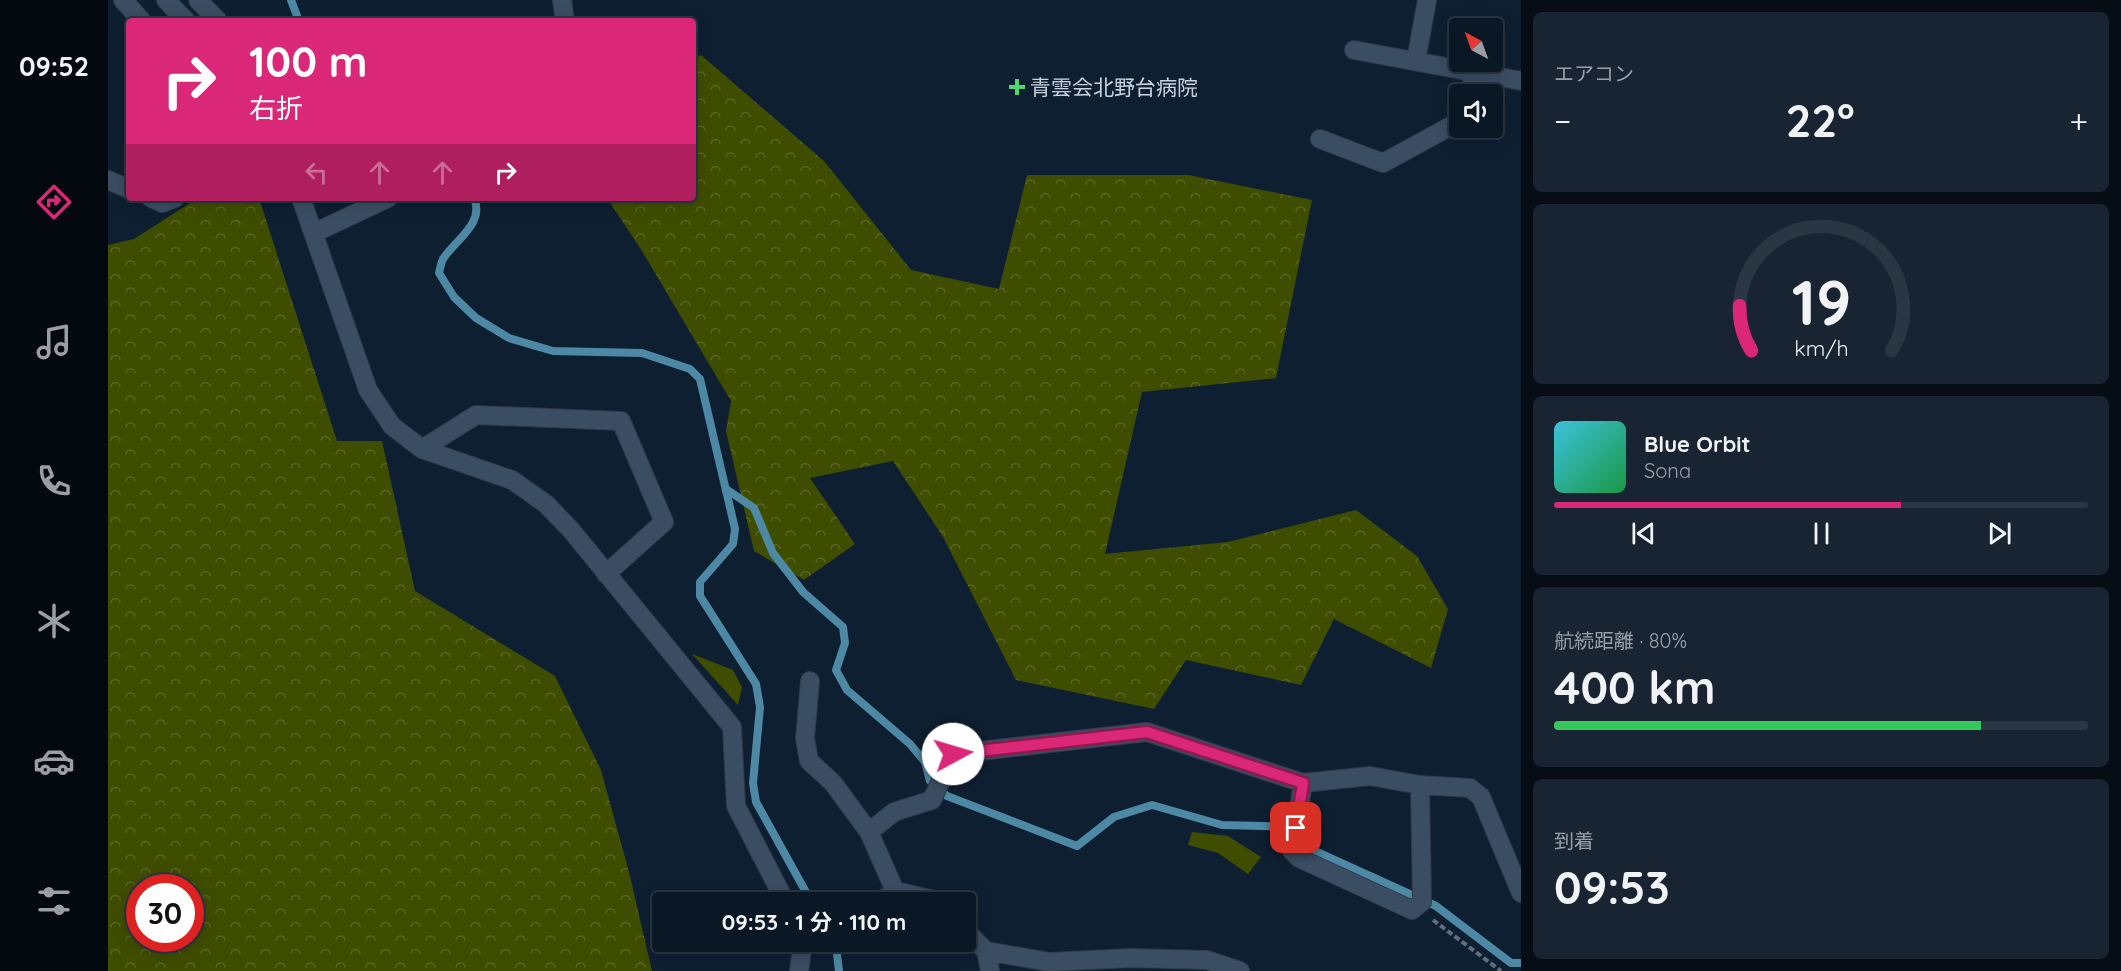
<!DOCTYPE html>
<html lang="ja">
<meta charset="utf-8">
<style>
:root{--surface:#0a1725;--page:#182432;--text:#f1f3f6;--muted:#999fa7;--line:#2a3642;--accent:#db2777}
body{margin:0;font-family:Quicksand,"Noto Sans JP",sans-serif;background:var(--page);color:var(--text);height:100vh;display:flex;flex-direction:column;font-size:22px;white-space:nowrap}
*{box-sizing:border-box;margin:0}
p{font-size:20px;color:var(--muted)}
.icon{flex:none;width:33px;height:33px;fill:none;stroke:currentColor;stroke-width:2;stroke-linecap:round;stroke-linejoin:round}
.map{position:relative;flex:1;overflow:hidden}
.panel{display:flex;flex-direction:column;gap:12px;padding:12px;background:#060d14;width:600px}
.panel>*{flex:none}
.banner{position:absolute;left:18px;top:18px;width:570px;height:183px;border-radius:6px;box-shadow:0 3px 15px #0003,0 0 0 2px var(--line);background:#db2777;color:#fff;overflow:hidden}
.needle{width:39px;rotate:319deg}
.buttons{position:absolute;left:1341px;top:18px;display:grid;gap:12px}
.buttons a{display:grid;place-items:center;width:54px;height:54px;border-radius:6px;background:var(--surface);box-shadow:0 3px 15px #0003,0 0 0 2px var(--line);font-size:30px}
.speed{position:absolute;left:18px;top:874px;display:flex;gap:12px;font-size:30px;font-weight:700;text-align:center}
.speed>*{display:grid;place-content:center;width:78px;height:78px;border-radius:50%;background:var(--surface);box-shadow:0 3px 15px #0003,0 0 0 2px var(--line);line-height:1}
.speed .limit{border:9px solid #d22;background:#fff;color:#111}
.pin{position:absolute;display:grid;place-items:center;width:51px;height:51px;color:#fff;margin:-26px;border-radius:12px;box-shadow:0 3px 9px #0006}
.me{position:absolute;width:66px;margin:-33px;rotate:84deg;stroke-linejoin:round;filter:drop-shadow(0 0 4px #0008)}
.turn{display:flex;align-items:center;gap:21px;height:126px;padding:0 24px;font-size:27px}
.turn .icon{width:78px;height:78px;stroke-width:2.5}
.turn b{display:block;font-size:42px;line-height:51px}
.lanes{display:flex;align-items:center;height:57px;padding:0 24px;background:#0003;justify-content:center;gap:30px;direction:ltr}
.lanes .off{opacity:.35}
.big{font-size:45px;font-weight:700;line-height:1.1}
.panel .tile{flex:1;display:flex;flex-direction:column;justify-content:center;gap:9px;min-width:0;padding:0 21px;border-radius:9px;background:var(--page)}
.panel .dial{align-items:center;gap:0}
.dial svg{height:156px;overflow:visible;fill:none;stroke:var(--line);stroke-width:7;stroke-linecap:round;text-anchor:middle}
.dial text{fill:var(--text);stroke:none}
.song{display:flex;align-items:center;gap:18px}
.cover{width:72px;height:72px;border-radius:9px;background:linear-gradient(135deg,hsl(190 70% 55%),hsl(140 70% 35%))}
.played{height:6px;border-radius:3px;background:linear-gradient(90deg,var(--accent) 65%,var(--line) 65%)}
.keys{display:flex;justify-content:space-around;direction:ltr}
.heat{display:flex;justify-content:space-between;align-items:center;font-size:33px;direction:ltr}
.charge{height:9px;border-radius:4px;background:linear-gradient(90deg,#34c759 80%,var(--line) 0)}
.trip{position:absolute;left:544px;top:892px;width:324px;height:60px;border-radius:6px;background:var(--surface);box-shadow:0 3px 15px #0003,0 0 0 2px var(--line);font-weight:700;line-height:60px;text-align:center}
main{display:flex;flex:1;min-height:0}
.menu{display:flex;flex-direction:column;width:108px;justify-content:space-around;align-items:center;background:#04090f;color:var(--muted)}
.menu .icon{width:42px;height:42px}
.menu .selected{color:var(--accent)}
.menu b{font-size:27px;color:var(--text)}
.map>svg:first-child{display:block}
</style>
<main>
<nav class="menu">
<b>09:52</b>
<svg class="icon selected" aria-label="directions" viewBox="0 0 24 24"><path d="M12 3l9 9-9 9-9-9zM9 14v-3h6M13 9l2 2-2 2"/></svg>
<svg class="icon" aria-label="music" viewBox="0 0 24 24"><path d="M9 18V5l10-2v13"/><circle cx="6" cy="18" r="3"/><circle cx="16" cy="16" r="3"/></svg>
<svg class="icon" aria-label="phone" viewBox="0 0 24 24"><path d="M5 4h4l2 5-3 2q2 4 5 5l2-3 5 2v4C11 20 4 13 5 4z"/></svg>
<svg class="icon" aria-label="climate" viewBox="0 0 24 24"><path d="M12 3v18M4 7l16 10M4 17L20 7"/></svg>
<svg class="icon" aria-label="car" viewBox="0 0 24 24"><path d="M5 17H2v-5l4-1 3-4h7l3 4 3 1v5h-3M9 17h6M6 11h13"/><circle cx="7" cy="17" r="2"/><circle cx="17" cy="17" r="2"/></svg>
<svg class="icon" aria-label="filters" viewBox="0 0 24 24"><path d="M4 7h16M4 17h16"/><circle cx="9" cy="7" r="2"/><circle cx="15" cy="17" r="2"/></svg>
</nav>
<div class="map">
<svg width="1413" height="971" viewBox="0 0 1413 971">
<defs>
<pattern id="forest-crowns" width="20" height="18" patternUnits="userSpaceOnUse" patternTransform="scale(1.5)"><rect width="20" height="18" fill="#3f4d00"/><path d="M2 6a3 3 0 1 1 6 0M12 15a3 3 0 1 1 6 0" fill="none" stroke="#596625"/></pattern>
</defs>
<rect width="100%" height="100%" fill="#0e1f31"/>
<path fill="#3f4d00" d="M 584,654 L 625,670 L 634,687 L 630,705 Z
M 1084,832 L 1120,836 L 1153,857 L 1140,874 L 1110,853 L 1080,845 Z"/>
<path fill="url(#forest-crowns)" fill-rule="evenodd" d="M 593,55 L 716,161 L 803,270 L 891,289 L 919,175 L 1080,175 L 1204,200 L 1168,378 L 1034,392 L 997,554 L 1120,542 L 1248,510 L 1309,556 L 1340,609 L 1323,668 L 1226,619 L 1193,685 L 1078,660 L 1046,709 L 908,680 L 835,537 L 785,461 L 702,478 L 747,544 L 696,580 L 646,551 L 618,431 L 623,401 L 534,251 L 499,198 L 585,198 L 585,59 Z
M 90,198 L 151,198 L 229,441 L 274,441 L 307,591 L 447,676 L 493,770 L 522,876 L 544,971 L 0,971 L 0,245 L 26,239 ZM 32,888 L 82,888 L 82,939 L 32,939 Z"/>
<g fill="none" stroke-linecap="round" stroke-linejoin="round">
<path stroke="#4d89a4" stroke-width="8" d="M 183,0 L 191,21
M 366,198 C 377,224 347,240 335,259 C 333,263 332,269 331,273 L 346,297 L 368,318 L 401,338 L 445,351 L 534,353 L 582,369 L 592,379 L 627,529 L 625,544 L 592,582 L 592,596 L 648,684 L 652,707 L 645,783 L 648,802 L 704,903
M 618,489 L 646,508 L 665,553 L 695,592 L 735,627 L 737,643 L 728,670 L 739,690 L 802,744 L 817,762 L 822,781 L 839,796 L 969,846 L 1006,817 L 1044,805 L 1114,825 L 1198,827 L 1198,847 L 1328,906 L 1403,963 L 1413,963
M 726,942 L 728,946 L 731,971"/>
<g stroke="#303949" stroke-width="20">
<path id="minor" d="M 15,0 L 34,21
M 58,0 L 78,21
M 90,0 L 110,21
M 454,0 L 457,21
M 1246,50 L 1413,81
M 1308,61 L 1319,0
M 1362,94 L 1366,72
M 1212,139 L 1275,163 L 1352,121
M 0,180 L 21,189
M 43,198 L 54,203 L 67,198
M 193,198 L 260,390 L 284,426 L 314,449 L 404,480 L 438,504 L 463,530 L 624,727 L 628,806 L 678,903
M 206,233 L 280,198
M 314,449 L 368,415 L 513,421 L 556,522 L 498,574
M 702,681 L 697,738 L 701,761 L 725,783 L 761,832
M 1312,785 L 1314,902 L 1304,910 L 1191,858 L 1184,851 L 1195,783 L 1262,776 L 1312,785 L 1362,788 L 1373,797 L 1413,893
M 787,891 L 826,900 L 829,903
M 770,903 L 787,891 L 761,832 L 786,812 L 824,800 L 845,754 L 1039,732 L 1195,783
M 858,931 L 878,951 L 941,962 L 1023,958 L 1099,960 L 1132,971
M 878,951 L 882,971
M 691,971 L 695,942"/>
</g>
<path stroke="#606e7d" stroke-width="4" stroke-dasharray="6 3" stroke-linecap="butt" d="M 1325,920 L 1393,971"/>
<use href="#minor" stroke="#3b4d62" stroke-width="18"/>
</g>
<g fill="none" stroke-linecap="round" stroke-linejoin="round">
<g stroke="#8e194d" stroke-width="15">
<path id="route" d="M 845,754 L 1039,732 L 1195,783 L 1188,828"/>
</g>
<use href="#route" stroke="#db2777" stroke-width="10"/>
</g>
<path fill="#51d674" stroke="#0e1f31" stroke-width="2" d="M906 78h6v6h6v6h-6v6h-6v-6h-6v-6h6z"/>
<g text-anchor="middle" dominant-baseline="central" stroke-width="6" stroke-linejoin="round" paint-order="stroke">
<g font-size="21" fill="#c9d3e0" stroke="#0e1f31" text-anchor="start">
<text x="922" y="87">青雲会北野台病院</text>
</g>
</g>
</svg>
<div class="buttons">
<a><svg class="needle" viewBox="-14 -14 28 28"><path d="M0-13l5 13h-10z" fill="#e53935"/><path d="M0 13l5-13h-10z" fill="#999fa7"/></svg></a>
<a><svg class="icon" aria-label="sound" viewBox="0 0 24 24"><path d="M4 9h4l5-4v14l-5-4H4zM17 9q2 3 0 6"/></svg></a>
</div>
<div class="speed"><div class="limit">30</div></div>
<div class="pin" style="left:1188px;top:828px;background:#d93025"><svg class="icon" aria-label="arrive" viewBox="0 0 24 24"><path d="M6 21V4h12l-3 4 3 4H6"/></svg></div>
<svg class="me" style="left:845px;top:754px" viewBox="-20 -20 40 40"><circle r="19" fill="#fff"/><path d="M0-13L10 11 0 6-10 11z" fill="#db2777"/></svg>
<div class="trip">09:53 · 1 分 · 110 m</div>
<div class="banner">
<div class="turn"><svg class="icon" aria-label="right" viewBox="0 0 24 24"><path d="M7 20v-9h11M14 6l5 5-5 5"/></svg><div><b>100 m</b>右折</div></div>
<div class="lanes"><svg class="icon off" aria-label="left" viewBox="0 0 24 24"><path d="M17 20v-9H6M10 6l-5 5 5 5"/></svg><svg class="icon off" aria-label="ahead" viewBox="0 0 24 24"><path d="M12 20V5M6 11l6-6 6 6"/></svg><svg class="icon off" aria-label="ahead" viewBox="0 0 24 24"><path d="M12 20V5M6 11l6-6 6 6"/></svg><svg class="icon" aria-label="right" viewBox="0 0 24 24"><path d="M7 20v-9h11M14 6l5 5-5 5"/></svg></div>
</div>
</div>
<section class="panel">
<div class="tile"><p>エアコン</p>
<div class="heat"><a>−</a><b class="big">22°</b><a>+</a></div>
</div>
<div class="tile dial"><svg viewBox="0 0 100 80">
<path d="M14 69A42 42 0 1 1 86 69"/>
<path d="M14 69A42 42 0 0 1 8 46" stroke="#db2777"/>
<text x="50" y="56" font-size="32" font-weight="700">19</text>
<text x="50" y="72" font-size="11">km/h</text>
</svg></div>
<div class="tile">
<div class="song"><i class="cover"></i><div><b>Blue Orbit</b><p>Sona</p></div></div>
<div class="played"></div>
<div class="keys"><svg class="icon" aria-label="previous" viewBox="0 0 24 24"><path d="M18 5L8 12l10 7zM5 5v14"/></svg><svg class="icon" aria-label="pause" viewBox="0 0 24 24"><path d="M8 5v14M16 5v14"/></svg><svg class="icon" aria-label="next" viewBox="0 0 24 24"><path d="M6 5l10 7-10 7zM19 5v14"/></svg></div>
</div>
<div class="tile"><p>航続距離 · 80%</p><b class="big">400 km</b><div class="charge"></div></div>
<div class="tile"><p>到着</p><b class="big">09:53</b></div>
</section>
</main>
